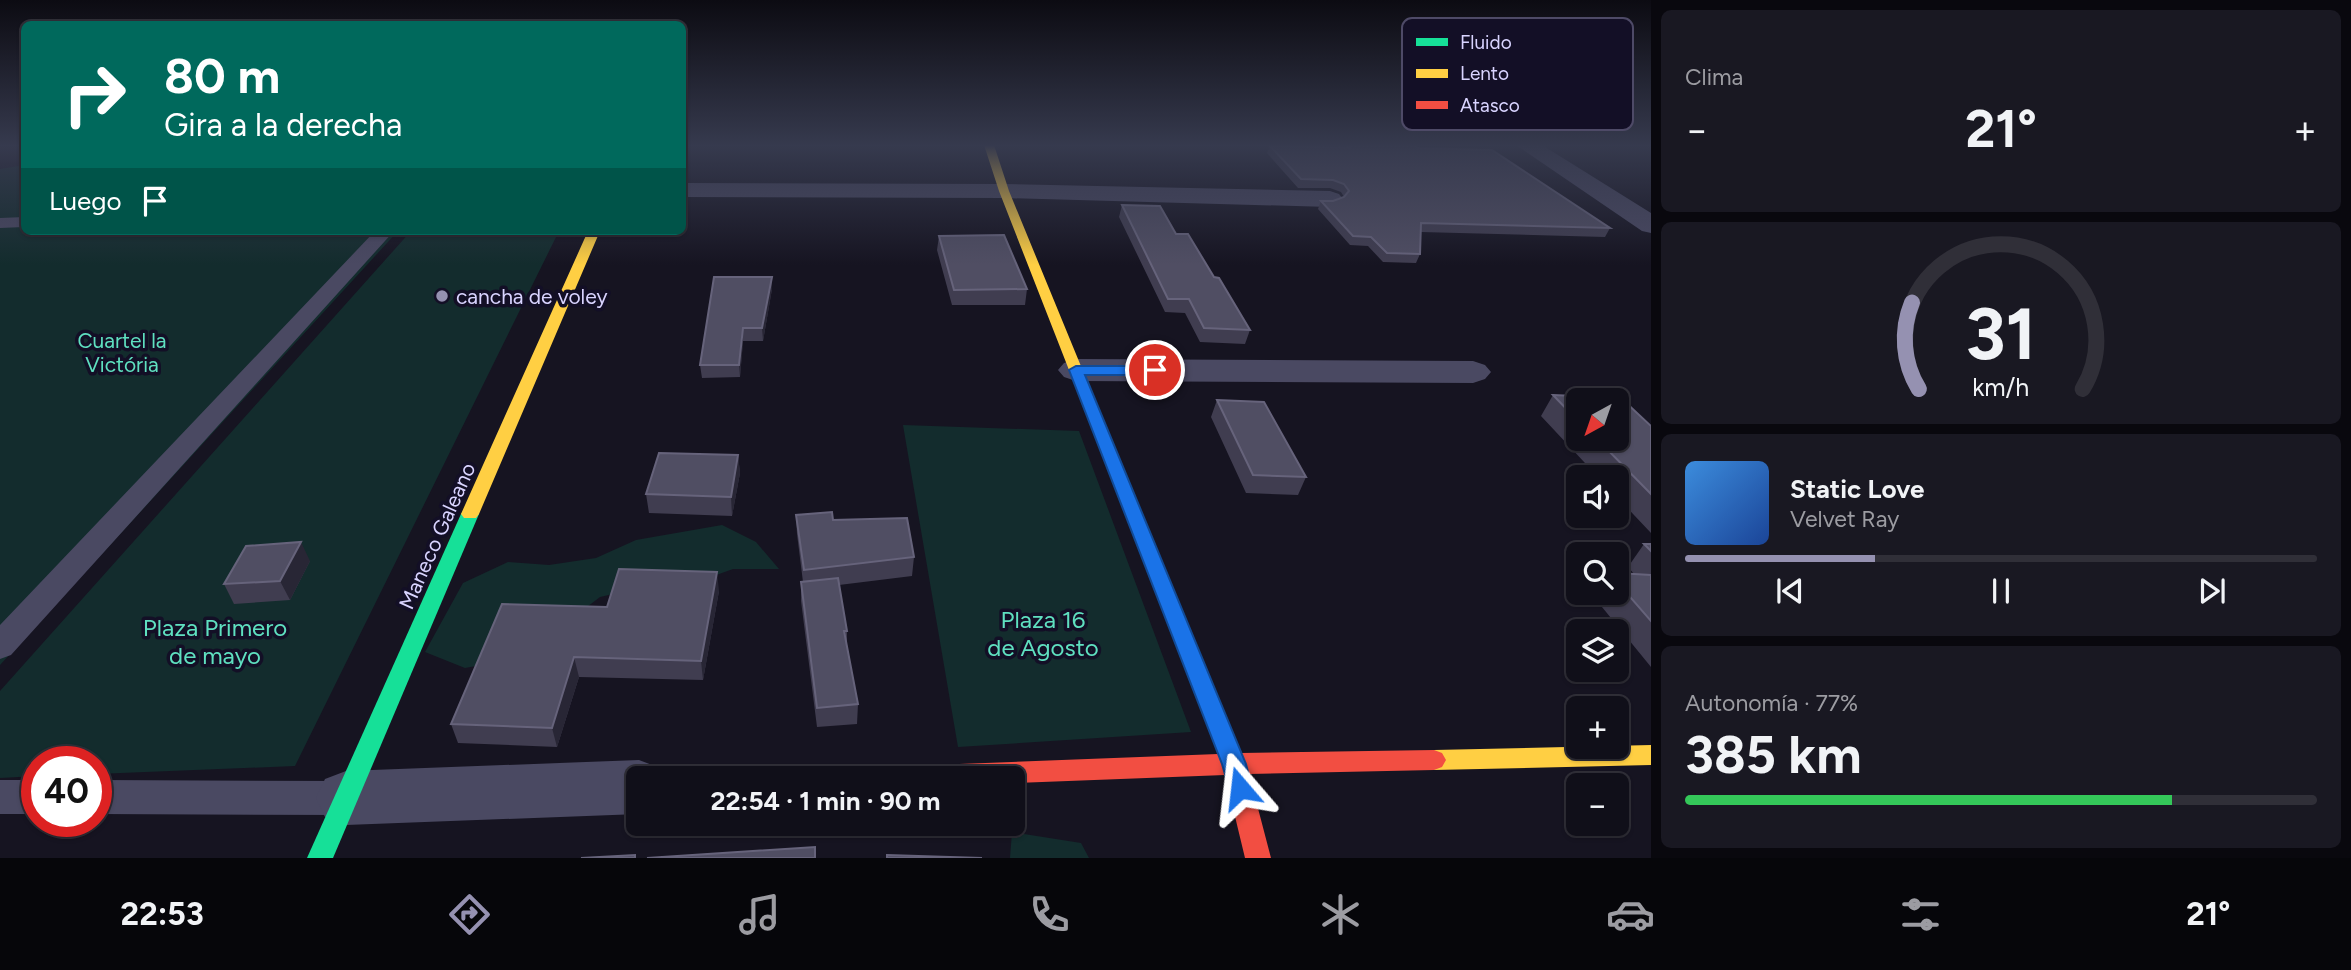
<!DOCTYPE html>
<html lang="es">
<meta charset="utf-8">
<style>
:root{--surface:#100f19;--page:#191822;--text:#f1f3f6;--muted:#9c9ca2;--line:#302f38;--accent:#9591b1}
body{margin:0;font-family:Figtree,sans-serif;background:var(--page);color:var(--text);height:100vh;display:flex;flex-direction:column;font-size:26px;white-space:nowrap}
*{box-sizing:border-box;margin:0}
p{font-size:23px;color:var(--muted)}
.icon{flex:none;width:38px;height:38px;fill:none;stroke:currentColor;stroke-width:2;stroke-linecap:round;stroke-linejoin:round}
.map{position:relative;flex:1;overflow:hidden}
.details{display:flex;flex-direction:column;gap:10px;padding:10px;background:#09080e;width:700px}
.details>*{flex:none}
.guide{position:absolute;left:21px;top:21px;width:665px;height:214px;border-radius:10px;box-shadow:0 2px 5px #0004,0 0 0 2px var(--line);background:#00695c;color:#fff;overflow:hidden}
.needle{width:46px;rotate:220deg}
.tools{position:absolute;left:1566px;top:388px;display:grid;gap:14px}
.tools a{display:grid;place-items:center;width:63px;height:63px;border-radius:10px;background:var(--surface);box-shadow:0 2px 5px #0004,0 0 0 2px var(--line);font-size:35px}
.speed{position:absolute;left:21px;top:746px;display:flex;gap:14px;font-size:35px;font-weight:700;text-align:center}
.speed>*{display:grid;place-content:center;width:91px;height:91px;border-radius:50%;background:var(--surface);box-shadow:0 2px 5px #0004,0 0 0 2px var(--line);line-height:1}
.speed .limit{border:10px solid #d22;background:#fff;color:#111}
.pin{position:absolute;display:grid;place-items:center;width:60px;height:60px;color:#fff;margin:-30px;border:4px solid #fff;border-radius:50%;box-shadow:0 2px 7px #0007}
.me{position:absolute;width:77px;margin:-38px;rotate:343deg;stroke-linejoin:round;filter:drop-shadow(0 0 5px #0008)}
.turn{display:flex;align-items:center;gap:24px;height:147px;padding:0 28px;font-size:32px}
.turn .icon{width:91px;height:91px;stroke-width:2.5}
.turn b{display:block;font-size:49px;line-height:60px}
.then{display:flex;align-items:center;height:66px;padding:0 28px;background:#0003;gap:14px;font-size:26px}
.big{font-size:52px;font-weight:700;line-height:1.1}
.details .card{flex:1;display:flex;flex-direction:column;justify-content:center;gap:10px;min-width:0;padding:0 24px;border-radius:10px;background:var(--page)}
.details .dial{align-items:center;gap:0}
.dial svg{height:182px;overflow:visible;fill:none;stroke:var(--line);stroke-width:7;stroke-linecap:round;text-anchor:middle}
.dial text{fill:var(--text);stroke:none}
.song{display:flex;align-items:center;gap:21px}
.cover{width:84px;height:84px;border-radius:10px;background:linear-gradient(135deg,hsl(210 70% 55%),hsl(220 70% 35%))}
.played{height:7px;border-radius:4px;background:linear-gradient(90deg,var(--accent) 30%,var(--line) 30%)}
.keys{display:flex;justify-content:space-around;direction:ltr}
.heat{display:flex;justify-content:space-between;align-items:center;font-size:38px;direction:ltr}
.charge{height:10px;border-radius:5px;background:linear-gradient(90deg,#34c759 77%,var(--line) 0)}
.trip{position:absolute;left:626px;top:766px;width:399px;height:70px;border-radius:10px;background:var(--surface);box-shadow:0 2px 5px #0004,0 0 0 2px var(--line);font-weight:700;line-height:70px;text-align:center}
.dock{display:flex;height:112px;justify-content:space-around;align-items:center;background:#06060a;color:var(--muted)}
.dock .icon{width:49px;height:49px}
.dock .on{color:var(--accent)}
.dock b{font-size:32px;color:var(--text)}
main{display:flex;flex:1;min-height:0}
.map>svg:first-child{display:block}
</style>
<main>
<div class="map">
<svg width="1651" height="858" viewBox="0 0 1651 858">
<rect width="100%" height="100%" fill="#161421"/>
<path fill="#132c2d" d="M 24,165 L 24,231 L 398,231 L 0,665 L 0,169 Z
M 411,231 L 559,231 L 295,766 L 96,774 L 96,761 L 37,761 L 37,776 L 0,778 L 0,691 Z
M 903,425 L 1079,431 L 1191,732 L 958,747 Z
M 722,525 L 756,542 L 779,569 L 733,569 L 694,583 L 647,586 L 600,597 L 520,658 L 465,668 L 425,652 L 463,583 L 508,562 L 549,565 L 596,558 L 636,540 Z
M 1012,832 L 1081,843 L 1089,858 L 1010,858 Z"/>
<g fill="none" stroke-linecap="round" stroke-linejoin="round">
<path fill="#4a4962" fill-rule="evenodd" d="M 24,217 L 24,227 L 0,228 L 0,218 Z
M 375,231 L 394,231 L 11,655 L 0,659 L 0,625 Z
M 0,780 L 37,780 L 37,814 L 0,814 Z
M 96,780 L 346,781 L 359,786 L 365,798 L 359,810 L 346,815 L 96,814 Z"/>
<path fill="#4a4962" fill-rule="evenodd" d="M 1516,145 L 1542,145 L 1651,213 L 1651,233 L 1642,231 Z
M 682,183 L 1004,184 L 1330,191 L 1339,194 L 1343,199 L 1339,204 L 1330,207 L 1004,198 L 682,197 Z
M 1076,359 L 1473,361 L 1485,365 L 1491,372 L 1485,379 L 1473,383 L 1076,381 L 1064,377 L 1058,370 L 1064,363 Z
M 639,760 L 660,768 L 665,779 L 639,779 L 639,814 L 346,825 L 325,817 L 316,798 L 325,779 L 346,771 Z"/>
<path fill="#16e098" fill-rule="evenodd" d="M 470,508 L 476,510 L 479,514 L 333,858 L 307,858 L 461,514 L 464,510 Z"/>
<path fill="#ffcf43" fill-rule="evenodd" d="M 984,145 L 994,145 L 1009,191 L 1092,393 L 1090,396 L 1080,396 L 1078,393 L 999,191 Z
M 588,231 L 600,231 L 479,514 L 476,518 L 464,518 L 461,514 Z
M 1651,745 L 1651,765 L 1434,770 L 1426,767 L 1422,760 L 1426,753 L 1434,750 Z"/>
<path fill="#f24e42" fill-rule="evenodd" d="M 1085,389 L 1092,393 L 1241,753 L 1434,750 L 1442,753 L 1446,760 L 1442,767 L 1434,770 L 1249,774 L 1271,858 L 1245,858 L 1225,775 L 1013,783 L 1013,779 L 844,779 L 848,771 L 856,768 L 1218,754 L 1078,393 Z"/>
</g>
<path fill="#403d50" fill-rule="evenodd" d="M 1336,145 L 1414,145 L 1418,148 L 1610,228 L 1605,237 L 1421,232 L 1420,254 L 1416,263 L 1383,262 L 1368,246 L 1350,245 L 1318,209 L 1321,201 L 1333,201 L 1344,197 L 1341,192 L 1330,188 L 1298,188 L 1267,153 L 1270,146 L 1338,148 Z
M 1122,205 L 1176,234 L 1214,277 L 1250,330 L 1245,344 L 1200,342 L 1185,313 L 1165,312 L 1119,217 Z
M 939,236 L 1027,289 L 1025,305 L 952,305 L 937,250 Z
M 772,289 L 763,341 L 743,341 L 740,377 L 702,378 L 700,365 Z
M 1553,395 L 1621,398 L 1651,426 L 1651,533 L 1617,497 L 1617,478 L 1599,478 L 1541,416 ZM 1578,401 L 1617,401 L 1617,439 L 1578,439 Z
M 1217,400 L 1306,477 L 1298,495 L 1246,493 L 1211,417 Z
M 738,455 L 740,473 L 732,516 L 649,513 L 646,494 Z
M 796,515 L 833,520 L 914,557 L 912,576 L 839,585 L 847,631 L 847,645 L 858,704 L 857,724 L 817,727 L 801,601 L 801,582 L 803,582 L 797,534 Z
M 1644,544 L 1651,544 L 1651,667 L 1593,596 L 1595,593 L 1617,593 L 1617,582 L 1634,574 L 1628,567 Z
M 310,561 L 290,600 L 234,604 L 224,584 Z
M 719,591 L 703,680 L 579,677 L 557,747 L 458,743 L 451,724 L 607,607 Z"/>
<path fill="#282635" d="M 772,277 L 772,289 L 763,341 L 762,328 Z
M 743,328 L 743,341 L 740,377 L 739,365 Z
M 738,455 L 740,473 L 732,516 L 731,497 Z
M 301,542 L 310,561 L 290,600 L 280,581 Z
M 717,572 L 719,591 L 703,680 L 701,661 Z
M 574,657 L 579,677 L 557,747 L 552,728 Z"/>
<path fill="#504e63" stroke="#66637b" stroke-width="2" d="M 1347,145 L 1414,145 L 1418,148 L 1492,150 L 1610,228 L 1421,223 L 1420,254 L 1387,253 L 1371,237 L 1353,236 L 1321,201 L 1333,201 L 1344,197 L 1349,191 L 1344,184 L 1333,180 L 1301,179 L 1270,146 L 1350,148 Z
M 1122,205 L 1160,206 L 1176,234 L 1188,234 L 1214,277 L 1219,278 L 1250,330 L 1204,328 L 1189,299 L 1168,299 Z
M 1004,235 L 1027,289 L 954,290 L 939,236 Z
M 714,277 L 772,277 L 762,328 L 743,328 L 739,365 L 700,365 Z
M 1553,395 L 1621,398 L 1651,426 L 1651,494 L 1597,439 L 1617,439 L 1617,401 L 1578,401 L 1578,421 Z
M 1217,400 L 1264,402 L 1306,477 L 1253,475 Z
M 659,453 L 738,455 L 731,497 L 646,494 Z
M 832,512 L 833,520 L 907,518 L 914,557 L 804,570 L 796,515 Z
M 301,542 L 280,581 L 224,584 L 246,546 Z
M 1644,544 L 1651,544 L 1651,551 Z
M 619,569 L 717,572 L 701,661 L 574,657 L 552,728 L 451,724 L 502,604 L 607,607 Z
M 1617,573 L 1651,575 L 1651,621 L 1617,582 Z
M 838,578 L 847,631 L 844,631 L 858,704 L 817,708 L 801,582 Z
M 815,847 L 815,858 L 647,858 Z
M 635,855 L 635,858 L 581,858 Z
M 887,855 L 982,858 L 887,858 Z"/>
<linearGradient id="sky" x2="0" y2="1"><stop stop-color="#0c0b12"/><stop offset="0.55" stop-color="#363a4e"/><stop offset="1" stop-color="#363a4e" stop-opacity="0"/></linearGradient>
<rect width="1651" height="265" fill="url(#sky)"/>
<path fill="#1a73e8" stroke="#114b97" stroke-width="2" d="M 1076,366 L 1155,366 L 1163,370 L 1155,375 L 1085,375 L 1246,764 L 1252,788 L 1249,795 L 1240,799 L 1231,795 L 1222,764 L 1069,370 Z"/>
<circle fill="#9591b1" stroke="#130f26" stroke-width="2.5" cx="442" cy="296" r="7"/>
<g text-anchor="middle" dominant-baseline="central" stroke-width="7" stroke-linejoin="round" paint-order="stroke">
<g font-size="21" fill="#d9d4ff" stroke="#130f26" text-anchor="start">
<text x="456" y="296">cancha de voley</text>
</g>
<g font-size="21" fill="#5fe0c0" stroke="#130f26">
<text x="122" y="340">Cuartel la<tspan x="122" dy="24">Victória</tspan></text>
</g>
<g font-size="21" fill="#d9d4ff" stroke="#130f26">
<text transform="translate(437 536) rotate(-66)">Maneco Galeano</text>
</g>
<g font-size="24" fill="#5fe0c0" stroke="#130f26">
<text x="1043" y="619">Plaza 16<tspan x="1043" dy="28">de Agosto</tspan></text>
<text x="215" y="627">Plaza Primero<tspan x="215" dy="28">de mayo</tspan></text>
</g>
</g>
<rect x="1402" y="18" width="231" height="112" rx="10" fill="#130f26" stroke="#4e4a67" stroke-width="2"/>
<rect x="1416" y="38" width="32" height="8" fill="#16e098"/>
<rect x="1416" y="69" width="32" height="9" fill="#ffcf43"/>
<rect x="1416" y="101" width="32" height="8" fill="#f24e42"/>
<g font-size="19" fill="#d9d4ff">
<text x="1460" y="49">Fluido</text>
<text x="1460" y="80">Lento</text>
<text x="1460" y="112">Atasco</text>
</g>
</svg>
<div class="tools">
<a><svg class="needle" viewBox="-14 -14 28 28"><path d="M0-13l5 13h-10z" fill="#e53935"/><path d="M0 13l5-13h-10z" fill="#9c9ca2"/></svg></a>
<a><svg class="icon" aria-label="sound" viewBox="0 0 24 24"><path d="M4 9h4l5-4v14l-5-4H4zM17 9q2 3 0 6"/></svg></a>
<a><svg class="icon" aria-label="search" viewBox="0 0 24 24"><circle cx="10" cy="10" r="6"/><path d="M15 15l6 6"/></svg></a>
<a><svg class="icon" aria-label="layers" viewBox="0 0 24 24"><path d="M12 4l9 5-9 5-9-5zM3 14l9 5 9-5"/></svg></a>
<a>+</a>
<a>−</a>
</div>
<div class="speed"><div class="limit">40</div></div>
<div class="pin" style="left:1155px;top:370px;background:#d93025"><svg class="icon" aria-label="arrive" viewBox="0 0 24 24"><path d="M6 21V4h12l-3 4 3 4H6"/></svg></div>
<svg class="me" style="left:1240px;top:788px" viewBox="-20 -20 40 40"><path d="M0-17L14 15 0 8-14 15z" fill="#1a73e8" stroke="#fff" stroke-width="4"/></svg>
<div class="trip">22:54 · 1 min · 90 m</div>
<div class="guide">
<div class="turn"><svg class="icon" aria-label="right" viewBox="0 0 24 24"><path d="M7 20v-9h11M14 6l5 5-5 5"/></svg><div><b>80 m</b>Gira a la derecha</div></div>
<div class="then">Luego<svg class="icon" aria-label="arrive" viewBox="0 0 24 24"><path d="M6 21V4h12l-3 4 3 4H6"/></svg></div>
</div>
</div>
<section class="details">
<div class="card"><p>Clima</p>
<div class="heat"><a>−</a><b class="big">21°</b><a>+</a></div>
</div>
<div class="card dial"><svg viewBox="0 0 100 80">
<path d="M14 69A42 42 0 1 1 86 69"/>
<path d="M14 69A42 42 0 0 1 11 31" stroke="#9591b1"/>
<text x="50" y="56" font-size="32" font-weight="700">31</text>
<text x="50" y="72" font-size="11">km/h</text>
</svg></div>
<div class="card">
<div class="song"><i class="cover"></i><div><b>Static Love</b><p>Velvet Ray</p></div></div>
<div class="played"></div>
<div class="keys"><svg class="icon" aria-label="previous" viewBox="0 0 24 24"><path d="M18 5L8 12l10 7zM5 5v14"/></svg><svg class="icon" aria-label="pause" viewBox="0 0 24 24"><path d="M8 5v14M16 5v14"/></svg><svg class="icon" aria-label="next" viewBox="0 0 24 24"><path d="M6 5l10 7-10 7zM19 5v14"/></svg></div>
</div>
<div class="card"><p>Autonomía · 77%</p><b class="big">385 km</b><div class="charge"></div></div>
</section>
</main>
<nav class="dock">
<b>22:53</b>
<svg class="icon on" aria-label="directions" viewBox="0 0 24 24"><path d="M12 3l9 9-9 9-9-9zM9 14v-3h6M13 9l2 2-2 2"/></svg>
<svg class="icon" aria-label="music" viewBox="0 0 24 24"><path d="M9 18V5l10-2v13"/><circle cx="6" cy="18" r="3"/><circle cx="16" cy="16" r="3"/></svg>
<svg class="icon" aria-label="phone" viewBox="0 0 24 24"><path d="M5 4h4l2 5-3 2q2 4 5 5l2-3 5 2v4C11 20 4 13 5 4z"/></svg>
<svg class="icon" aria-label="climate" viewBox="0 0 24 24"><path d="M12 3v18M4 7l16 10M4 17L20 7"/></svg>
<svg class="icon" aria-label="car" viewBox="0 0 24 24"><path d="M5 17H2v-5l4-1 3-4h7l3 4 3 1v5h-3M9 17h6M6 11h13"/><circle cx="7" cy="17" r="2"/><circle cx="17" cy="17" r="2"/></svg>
<svg class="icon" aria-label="filters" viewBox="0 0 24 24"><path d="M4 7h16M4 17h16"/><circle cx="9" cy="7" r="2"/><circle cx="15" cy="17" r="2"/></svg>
<b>21°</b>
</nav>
